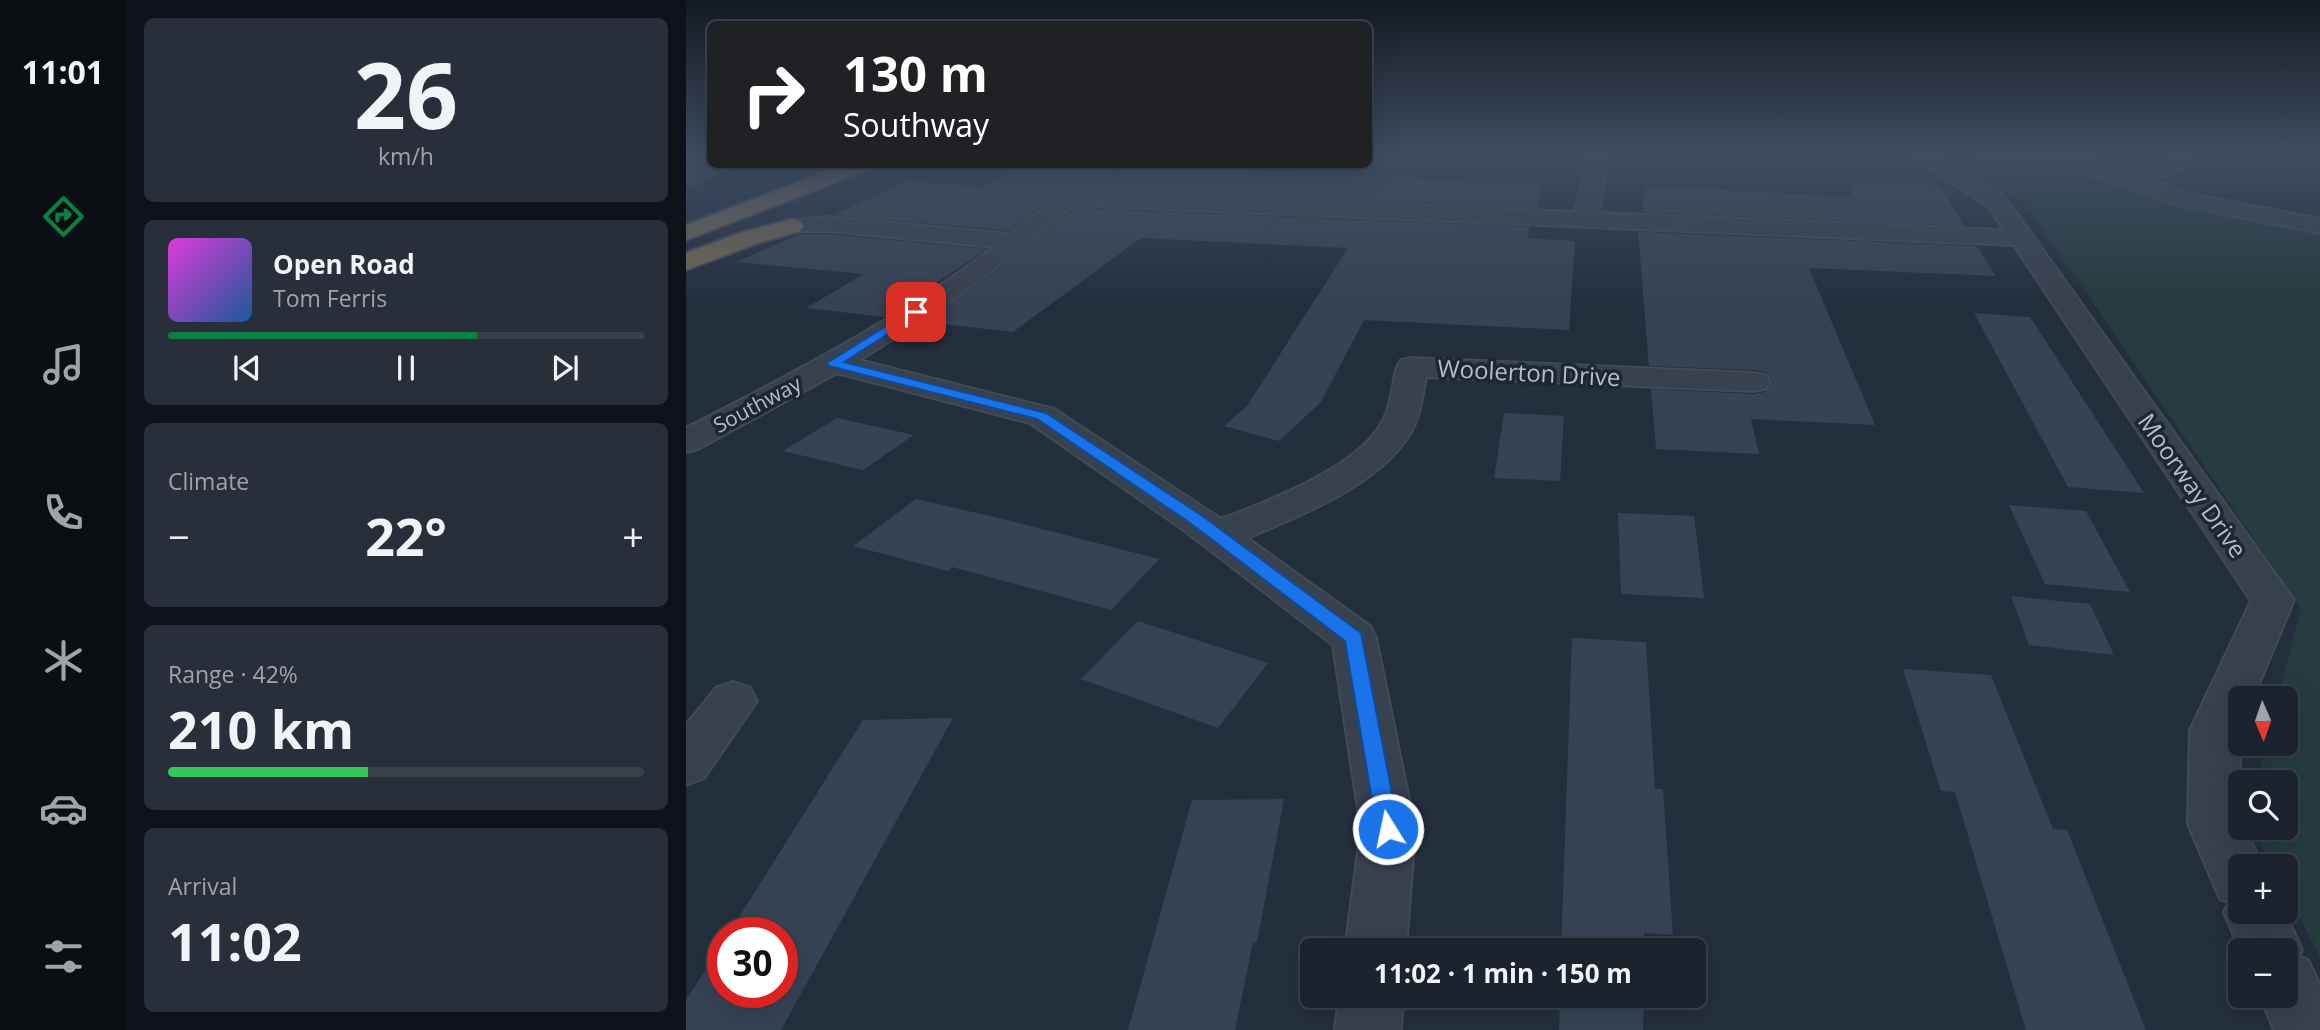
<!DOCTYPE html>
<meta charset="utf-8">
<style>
:root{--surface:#1b232e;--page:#282f3a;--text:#f1f3f6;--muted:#a0a4aa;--line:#39404a;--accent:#0b8043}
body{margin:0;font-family:"Open Sans",sans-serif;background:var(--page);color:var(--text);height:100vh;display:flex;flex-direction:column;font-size:26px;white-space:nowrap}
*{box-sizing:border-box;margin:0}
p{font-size:23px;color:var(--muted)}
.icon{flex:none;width:38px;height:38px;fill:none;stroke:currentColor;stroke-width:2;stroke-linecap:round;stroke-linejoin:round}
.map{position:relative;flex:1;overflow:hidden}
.side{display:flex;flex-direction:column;gap:18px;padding:18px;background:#0f1319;width:560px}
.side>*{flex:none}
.guide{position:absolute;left:21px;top:21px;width:665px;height:147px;border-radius:10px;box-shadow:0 7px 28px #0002,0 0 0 2px var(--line);background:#202124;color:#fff;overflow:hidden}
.needle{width:46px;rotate:178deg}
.controls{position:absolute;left:1542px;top:686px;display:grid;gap:14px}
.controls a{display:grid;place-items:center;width:70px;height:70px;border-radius:10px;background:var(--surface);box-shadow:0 7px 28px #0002,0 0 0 2px var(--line);font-size:35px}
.speed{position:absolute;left:21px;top:917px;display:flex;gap:14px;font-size:35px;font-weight:700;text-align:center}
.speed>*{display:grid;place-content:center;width:91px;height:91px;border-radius:50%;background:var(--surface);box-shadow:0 7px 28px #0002,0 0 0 2px var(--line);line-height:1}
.speed .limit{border:10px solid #d22;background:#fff;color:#111}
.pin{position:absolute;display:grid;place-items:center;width:60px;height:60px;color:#fff;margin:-30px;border-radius:14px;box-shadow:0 4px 10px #0006}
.me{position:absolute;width:77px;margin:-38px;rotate:350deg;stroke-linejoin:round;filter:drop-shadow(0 0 5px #0008)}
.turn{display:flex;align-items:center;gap:24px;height:147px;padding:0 21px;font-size:32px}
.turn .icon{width:91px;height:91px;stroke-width:2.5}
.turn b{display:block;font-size:49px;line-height:60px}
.big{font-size:52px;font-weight:700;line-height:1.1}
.side .widget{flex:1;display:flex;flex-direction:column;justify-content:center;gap:10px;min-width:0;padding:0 24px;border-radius:10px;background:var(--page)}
.side .dial{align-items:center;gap:0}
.dial b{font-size:91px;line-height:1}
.song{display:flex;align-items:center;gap:21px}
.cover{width:84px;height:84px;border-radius:10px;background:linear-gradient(135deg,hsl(300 70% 55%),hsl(210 70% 35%))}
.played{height:7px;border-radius:4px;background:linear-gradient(90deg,var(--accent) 65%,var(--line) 65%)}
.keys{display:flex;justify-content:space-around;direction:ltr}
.heat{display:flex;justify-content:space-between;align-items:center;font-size:38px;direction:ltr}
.charge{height:10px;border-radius:5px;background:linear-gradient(90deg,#34c759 42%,var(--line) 0)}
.trip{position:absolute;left:614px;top:938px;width:406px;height:70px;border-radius:10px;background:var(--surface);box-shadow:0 7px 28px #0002,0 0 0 2px var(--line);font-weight:700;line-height:70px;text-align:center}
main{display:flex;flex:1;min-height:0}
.tab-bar{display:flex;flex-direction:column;width:126px;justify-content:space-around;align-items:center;background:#0b0e12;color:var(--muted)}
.tab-bar .icon{width:49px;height:49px}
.tab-bar .on{color:var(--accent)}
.tab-bar b{font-size:32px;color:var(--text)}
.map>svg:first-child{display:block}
</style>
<main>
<nav class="tab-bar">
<b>11:01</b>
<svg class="icon on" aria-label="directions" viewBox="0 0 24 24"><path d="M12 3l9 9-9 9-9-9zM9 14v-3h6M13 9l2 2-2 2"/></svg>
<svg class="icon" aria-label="music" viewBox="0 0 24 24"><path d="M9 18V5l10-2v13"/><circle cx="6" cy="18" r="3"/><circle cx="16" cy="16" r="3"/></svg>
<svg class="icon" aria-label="phone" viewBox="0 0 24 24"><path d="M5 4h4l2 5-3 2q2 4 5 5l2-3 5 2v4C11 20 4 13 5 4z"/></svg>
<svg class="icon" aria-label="climate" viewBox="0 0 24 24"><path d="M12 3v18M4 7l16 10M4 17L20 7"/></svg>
<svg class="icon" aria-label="car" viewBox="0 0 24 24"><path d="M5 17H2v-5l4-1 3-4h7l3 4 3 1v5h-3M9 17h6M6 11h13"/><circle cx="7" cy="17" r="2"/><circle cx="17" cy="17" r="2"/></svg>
<svg class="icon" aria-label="filters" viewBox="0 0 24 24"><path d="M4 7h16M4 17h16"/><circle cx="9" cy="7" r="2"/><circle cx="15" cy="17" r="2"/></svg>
</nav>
<section class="side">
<div class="widget dial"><b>26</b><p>km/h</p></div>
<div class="widget">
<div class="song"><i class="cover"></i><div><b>Open Road</b><p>Tom Ferris</p></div></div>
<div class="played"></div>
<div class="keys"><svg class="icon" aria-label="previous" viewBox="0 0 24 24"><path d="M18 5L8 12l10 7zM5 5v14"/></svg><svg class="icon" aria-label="pause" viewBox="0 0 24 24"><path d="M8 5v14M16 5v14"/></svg><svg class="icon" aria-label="next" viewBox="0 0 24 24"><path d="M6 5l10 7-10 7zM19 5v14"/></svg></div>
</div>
<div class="widget"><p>Climate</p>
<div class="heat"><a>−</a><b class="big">22°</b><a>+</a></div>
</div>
<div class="widget"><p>Range · 42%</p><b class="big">210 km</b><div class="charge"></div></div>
<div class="widget"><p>Arrival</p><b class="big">11:02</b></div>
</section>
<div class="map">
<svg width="1634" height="1030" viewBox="0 0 1634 1030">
<rect width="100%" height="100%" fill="#242f3e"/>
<path fill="#263c3f" d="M 1258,159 L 1384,170 L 1484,203 L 1634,231 L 1634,957 L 1600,892 L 1600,866 L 1586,866 L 1566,828 L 1600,828 L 1600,782 L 1571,782 L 1580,744 L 1600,744 L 1600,698 L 1592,698 L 1615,608 L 1338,202 Z"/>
<path fill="#364354" d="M 333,164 L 405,167 L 323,231 L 148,215 L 220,181 L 298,187 Z
M 476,166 L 775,181 L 858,184 L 851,208 L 410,190 L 436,168 L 472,169 Z
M 1161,182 L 1254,186 L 1278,226 L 956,212 L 960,186 L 1167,197 Z
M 389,208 L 844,227 L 841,238 L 889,241 L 883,330 L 678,320 L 635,402 L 593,441 L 538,426 L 561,406 L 662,248 L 455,238 L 327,332 L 238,322 L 312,269 Z
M 952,232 L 1291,246 L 1310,276 L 1123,268 L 1189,425 L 1065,419 L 1073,454 L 970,449 L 965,389 L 1068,394 L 1079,392 L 1087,382 L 1079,372 L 1068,370 L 963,366 Z
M 114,234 L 142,234 L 301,249 L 199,317 L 120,308 L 178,274 L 50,262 Z
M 1288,313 L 1344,317 L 1458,493 L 1382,487 Z
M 818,413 L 878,416 L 874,481 L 808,478 Z
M 151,418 L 228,435 L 177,470 L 97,451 Z
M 230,499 L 321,520 L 473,559 L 425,610 L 266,567 L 262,571 L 167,546 Z
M 1323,505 L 1400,511 L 1444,592 L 1359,584 Z
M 932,513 L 1008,516 L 1018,598 L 935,594 Z
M 1325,596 L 1404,604 L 1428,655 L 1343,645 Z
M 452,621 L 582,663 L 532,728 L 395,679 Z
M 886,638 L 960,642 L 969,789 L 977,789 L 987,935 L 958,933 L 958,950 L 875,950 Z
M 1217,669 L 1305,675 L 1367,829 L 1381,830 L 1460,1030 L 1340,1030 L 1269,792 L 1255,791 Z
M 267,718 L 95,1030 L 0,1030 L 0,1000 L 37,943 L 37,992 L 96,992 L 96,933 L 43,933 L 177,720 Z
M 598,799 L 571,942 L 567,942 L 549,1030 L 442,1030 L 506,800 Z
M 874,996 L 958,996 L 957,1030 L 873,1030 Z"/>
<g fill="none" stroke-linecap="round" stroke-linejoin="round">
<g stroke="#414a57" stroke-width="4">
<path id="street" d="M 903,154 L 923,154 L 912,213 L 1318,230 L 1302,206 L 1220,154 L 1246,154 L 1318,196 L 1608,600 L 1567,698 L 1554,698 L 1554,828 L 1558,828 L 1577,866 L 1554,866 L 1554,912 L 1599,912 L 1616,950 L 1613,956 L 1622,960 L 1634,985 L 1634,1030 L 1588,1030 L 1574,996 L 1600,996 L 1600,950 L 1554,950 L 1538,912 L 1543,902 L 1534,899 L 1502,824 L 1504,730 L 1565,601 L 1328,245 L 388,205 C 320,262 251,314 173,360 L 368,409 L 535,519 C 581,502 670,468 695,424 C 705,408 706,385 711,367 L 715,360 L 726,358 L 1068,373 L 1079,375 L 1084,382 L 1079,389 L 1068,391 L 740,377 C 737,393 735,410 729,424 C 704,481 614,516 561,538 L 684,626 L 690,638 L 729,829 L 720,950 L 659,950 L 675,829 L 647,645 L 495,528 L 344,423 L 151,373 L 12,449 L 0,452 L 0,428 C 106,374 212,319 308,247 L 142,231 L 98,231 L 94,226 L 98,221 L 142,217 L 324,234 L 413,164 L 436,164 L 403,192 L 889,212 Z
M 1284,154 L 1386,154 L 1445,174 L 1474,165 L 1483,154 L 1504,154 L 1488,173 L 1466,181 L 1505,194 L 1634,219 L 1634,233 L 1492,205 L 1377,165 L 1294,160 Z
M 24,160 L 24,164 L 43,164 L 40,168 L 0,186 L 0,172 Z
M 47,682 L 64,688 L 71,701 L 18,778 L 0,785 L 0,725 L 30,688 Z
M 653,996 L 717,996 L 715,1030 L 649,1030 Z"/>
</g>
<g stroke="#434c59" stroke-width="4">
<path id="highway" d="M 160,164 L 190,164 L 187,168 L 0,240 L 0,225 Z
M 106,219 L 114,221 L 118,226 L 114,231 L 72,243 L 0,270 L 0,253 L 54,233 Z"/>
</g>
<use href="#street" fill="#38414e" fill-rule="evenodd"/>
<use href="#highway" fill="#746855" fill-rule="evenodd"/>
</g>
<linearGradient id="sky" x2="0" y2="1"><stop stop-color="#141a22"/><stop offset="0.52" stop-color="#3f4d63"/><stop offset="1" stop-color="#3f4d63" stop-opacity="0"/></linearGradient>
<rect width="1634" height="299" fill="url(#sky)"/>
<path fill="#1a73e8" stroke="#114b97" stroke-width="2" d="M 226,310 L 236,312 L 158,362 L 360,413 L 515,515 L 675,633 L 713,829 L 710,836 L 702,839 L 694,836 L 691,829 L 659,641 L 504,523 L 351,419 L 143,366 L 141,363 Z"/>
<g text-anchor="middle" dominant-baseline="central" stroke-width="7" stroke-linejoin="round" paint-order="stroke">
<g font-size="21" fill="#b4bcc9" stroke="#1d2633">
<text transform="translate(71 404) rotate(-28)">Southway</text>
</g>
<g font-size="24" fill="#b4bcc9" stroke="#1d2633">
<text transform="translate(843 372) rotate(3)">Woolerton Drive</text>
<text transform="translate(1507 485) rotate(55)">Moorway Drive</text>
</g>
</g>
</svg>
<div class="controls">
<a><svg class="needle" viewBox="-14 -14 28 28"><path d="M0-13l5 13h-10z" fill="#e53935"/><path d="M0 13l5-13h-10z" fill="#a0a4aa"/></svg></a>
<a><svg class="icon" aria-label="search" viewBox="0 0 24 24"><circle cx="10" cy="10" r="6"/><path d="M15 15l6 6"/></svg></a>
<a>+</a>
<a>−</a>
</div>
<div class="speed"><div class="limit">30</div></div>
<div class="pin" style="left:230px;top:312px;background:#d93025"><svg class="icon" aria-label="arrive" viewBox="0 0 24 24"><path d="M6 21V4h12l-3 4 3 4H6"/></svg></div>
<svg class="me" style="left:702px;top:829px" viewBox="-20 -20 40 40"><circle r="17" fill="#1a73e8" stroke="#fff" stroke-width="3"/><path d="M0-11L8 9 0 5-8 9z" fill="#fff"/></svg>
<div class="trip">11:02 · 1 min · 150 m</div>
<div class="guide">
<div class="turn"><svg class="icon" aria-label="right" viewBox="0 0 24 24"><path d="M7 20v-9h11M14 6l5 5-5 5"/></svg><div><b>130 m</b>Southway</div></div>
</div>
</div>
</main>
